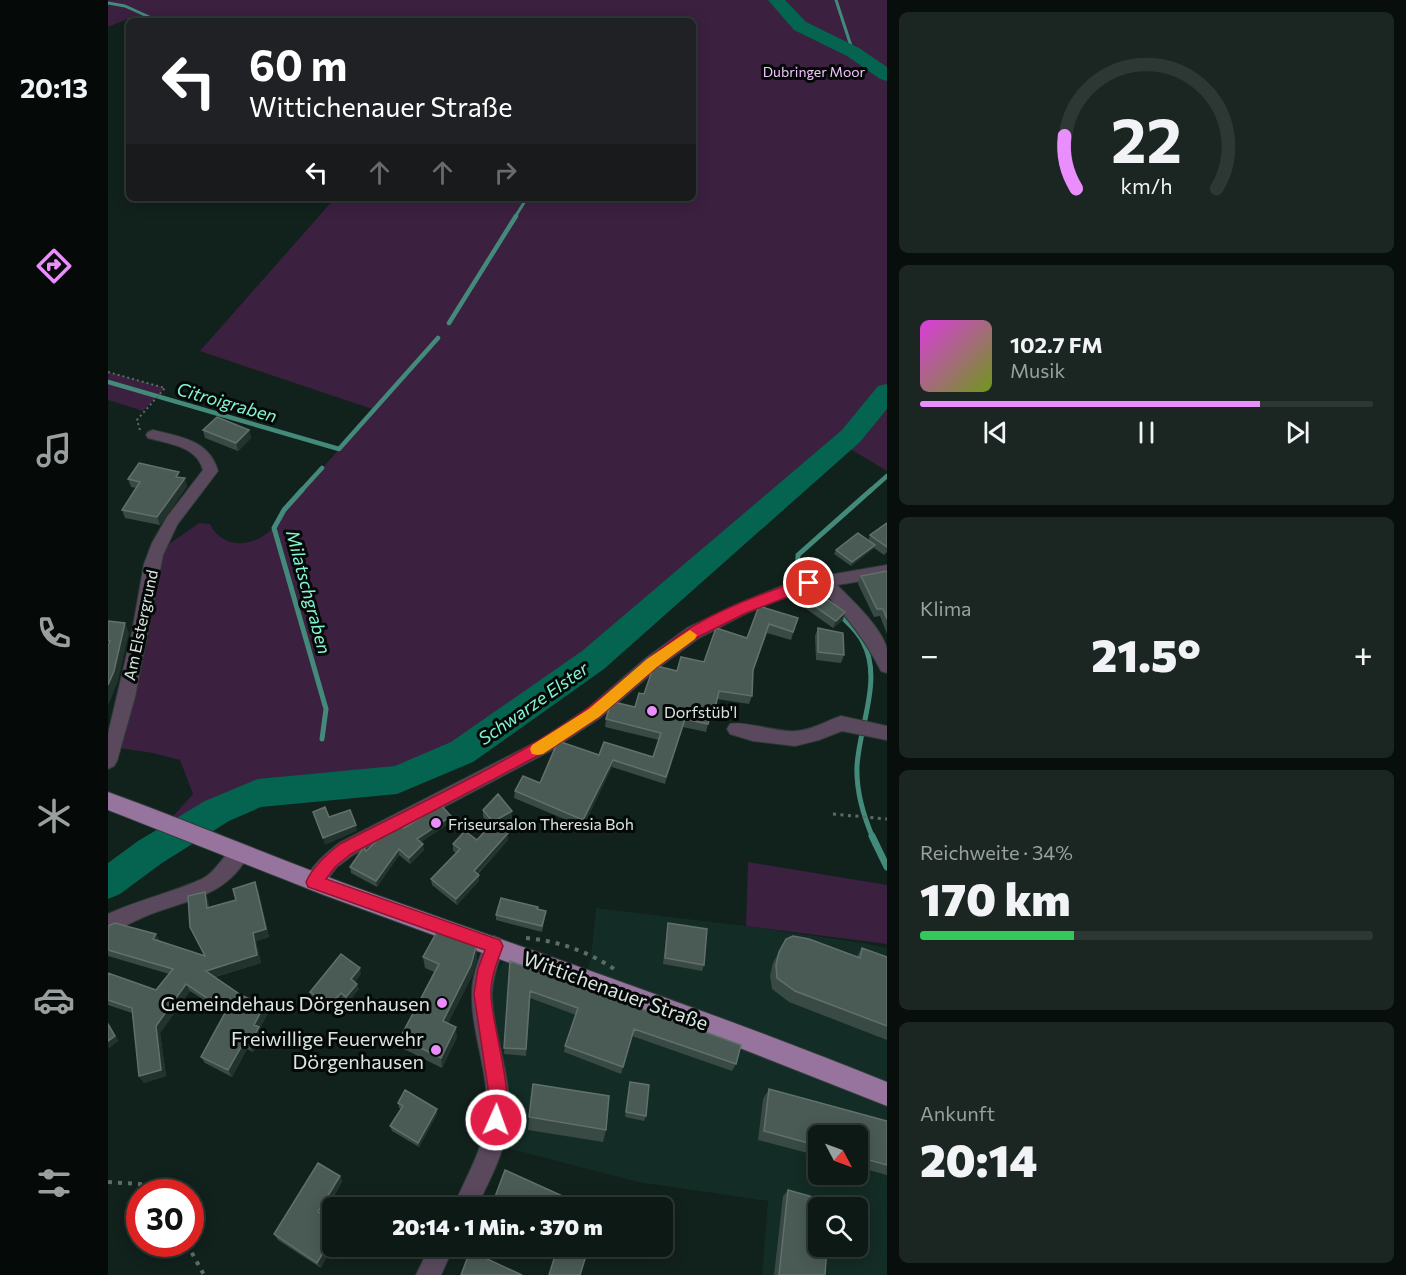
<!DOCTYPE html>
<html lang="de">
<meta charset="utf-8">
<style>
:root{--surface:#0d1915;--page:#1b2622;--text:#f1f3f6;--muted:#9aa0a0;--line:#2d3834;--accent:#ea8dfd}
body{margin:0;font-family:Commissioner,sans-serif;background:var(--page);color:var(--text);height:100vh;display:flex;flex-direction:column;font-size:22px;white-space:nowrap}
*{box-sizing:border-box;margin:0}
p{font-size:20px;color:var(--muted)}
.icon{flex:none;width:33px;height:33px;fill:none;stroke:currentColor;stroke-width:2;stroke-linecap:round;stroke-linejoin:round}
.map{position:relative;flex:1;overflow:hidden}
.panel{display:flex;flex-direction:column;gap:12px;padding:12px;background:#070e0c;width:519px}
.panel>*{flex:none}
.guide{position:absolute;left:18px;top:18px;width:570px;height:183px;border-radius:9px;box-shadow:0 3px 15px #0003,0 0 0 2px var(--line);background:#202124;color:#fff;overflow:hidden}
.needle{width:39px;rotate:131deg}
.tools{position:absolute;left:700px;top:1125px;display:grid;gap:12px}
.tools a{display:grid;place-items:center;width:60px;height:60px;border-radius:9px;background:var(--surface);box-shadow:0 3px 15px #0003,0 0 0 2px var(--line);font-size:30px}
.speed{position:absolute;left:18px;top:1179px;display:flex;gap:12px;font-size:30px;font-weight:700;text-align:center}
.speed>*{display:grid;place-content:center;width:78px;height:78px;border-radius:50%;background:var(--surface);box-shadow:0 3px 15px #0003,0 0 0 2px var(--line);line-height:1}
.speed .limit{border:9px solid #d22;background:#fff;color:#111}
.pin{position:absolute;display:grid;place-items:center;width:51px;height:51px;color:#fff;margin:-26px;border:3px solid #fff;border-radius:50%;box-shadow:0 2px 6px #0007}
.me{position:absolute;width:66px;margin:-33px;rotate:2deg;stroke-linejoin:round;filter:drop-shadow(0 0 4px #0008)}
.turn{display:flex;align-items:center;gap:21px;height:126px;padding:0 24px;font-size:27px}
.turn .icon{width:78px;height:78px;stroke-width:2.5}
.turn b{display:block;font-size:42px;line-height:51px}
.lanes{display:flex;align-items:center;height:57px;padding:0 24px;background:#0003;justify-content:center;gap:30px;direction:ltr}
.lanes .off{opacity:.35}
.big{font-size:45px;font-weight:800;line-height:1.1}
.panel .card{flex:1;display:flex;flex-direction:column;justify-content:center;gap:9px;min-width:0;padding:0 21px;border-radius:9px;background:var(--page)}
.panel .dial{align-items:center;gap:0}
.dial svg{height:156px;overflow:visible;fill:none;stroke:var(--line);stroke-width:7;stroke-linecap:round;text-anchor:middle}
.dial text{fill:var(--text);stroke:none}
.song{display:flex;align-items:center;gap:18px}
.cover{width:72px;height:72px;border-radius:9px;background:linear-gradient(135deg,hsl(300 70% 55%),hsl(80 70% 35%))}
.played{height:6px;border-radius:3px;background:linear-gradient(90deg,var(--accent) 75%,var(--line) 75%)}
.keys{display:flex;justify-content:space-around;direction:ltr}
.heat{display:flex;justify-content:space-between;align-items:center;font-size:33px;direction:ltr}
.charge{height:9px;border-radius:4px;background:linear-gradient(90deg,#34c759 34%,var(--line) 0)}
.trip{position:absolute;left:214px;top:1197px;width:351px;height:60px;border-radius:9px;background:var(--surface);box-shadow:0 3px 15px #0003,0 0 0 2px var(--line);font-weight:800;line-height:60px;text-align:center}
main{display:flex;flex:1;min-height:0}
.dock{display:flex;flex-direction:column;width:108px;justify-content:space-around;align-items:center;background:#050a08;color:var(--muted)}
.dock .icon{width:42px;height:42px}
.dock .selected{color:var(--accent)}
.dock b{font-size:27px;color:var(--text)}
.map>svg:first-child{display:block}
</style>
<main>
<nav class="dock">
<b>20:13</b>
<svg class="icon selected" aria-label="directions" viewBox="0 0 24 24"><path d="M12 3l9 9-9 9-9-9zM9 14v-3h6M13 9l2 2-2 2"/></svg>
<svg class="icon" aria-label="music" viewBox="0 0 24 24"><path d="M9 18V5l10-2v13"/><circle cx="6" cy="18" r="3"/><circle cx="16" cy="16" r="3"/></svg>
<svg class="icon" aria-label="phone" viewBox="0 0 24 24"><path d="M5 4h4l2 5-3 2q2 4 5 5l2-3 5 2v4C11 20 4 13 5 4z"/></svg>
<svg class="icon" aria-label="climate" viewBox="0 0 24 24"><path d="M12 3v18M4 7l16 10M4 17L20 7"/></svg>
<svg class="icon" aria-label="car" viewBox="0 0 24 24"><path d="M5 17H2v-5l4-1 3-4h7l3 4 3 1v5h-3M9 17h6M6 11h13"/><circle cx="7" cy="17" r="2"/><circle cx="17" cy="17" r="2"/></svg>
<svg class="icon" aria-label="filters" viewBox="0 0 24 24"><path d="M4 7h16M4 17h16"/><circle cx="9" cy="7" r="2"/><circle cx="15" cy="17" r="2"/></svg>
</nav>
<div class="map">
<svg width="779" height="1275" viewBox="0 0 779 1275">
<rect width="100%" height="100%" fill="#11211c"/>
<path fill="#132c25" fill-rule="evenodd" d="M 488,908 L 638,926 L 755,943 L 779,948 L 779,1275 L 654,1275 L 660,1201 L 530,1182 L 384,1144 L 374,994 L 396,961 L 474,990 L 483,957 ZM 711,1136 L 750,1136 L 750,1174 L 711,1174 ZM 711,1208 L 750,1208 L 750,1246 L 711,1246 Z"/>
<path fill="#3b2040" d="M 0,0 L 779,0 L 779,471 L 734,444 L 485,660 L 354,752 L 289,780 L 150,793 L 109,811 L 78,832 L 58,824 L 85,794 L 72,760 L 45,753 L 5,747 L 47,554 L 91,523 L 102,524 C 115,551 148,547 166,527 C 170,523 173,515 176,510 L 267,410 L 92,351 L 227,198 L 585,198 L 585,21 L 37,21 L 27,16 L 0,27 Z
M 0,372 L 57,388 L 35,411 L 0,400 Z
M 640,862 L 779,885 L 779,944 L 638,926 Z"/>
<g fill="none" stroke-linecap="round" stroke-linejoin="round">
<path stroke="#448a7b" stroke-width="3" d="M 728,0 L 745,52
M 0,3 L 17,6 L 50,21
M 407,217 L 419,198"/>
<path stroke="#448a7b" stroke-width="4.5" d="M 341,323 L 408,216
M 0,382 L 231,449 L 330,338
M 193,491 L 214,468
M 762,491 L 779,476"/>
<path stroke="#448a7b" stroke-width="5" d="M 194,490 L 176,510 L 166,528 L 218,709 L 214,739
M 697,584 L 689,576 L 690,555 L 763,490
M 731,614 C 740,623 750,631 755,642 C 775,679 751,727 749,766 C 748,791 755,815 765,838"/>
<path stroke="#448a7b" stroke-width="7" d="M 764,836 L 779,867"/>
<path fill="#046450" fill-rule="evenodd" d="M 660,0 L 677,0 L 698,22 L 751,48 L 779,67 L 779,81 L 772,79 L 739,56 L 686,30 Z
M 779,384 L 779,409 L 752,442 L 496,669 L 365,762 L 289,794 L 153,807 L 121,821 L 54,863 L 12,894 L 0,899 L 0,863 L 30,841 L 97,801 L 150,779 L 287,766 L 343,742 L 474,651 L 734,430 L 770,386 Z"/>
<g stroke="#2d3c37" stroke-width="2">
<path id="minor" d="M 45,430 C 73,437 101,440 110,471 L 69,525 L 55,555 L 27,697 L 9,761 L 6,766 L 0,769 L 0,734 L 24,632 L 36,564 L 44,543 L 59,517 L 95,470 C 89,446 61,444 40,438 L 38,435 L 40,432 Z
M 779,565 L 779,577 L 729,585 C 744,600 774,628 779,649 C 779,656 779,666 779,673 L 773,671 C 757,639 737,614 712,588 L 694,591 L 639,613 L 591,638 L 550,668 L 492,718 L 442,751 L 245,855 L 229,867 L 213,888 L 206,891 L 199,888 L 196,882 C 204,865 217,854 231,843 L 430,741 L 480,708 L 538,658 L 579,628 L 627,605 L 686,581 Z
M 733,716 L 779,726 L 779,740 L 734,731 L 711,740 L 687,746 L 645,741 L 622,734 L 619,729 L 622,724 C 634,720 671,733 688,731 C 704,730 718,721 733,716 Z
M 132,844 L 139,847 L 141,853 C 122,894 81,900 43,914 C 28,920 14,928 0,933 L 0,914 C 30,900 63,893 94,879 C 110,871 116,851 132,844 Z
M 386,936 L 393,939 L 396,946 C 391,962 384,978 384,995 C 385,1035 403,1073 401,1113 C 400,1146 383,1178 368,1208 L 345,1208 C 358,1176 377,1148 379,1112 C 381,1072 363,1033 364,993 C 364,975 372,956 379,939 Z
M 322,1246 L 346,1246 L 333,1275 L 308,1275 Z"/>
</g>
<g stroke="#2d3c37" stroke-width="2">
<path id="major" d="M 0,792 C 88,824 175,861 263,893 C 435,955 609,1013 779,1082 L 779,1106 L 596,1034 L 216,895 L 0,810 Z"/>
</g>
<path stroke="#5e6c67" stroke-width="2" stroke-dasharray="2 3" stroke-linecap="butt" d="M 0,372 L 57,388 L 29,420 L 32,430"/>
<path stroke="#5e6c67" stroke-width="3" stroke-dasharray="3 4.5" stroke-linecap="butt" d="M 725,814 L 779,819"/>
<path stroke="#5e6c67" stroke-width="4" stroke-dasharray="4 6" stroke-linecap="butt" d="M 418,938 C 451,941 482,952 509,971
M 0,1182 L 45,1185 L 55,1192
M 79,1244 L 96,1275"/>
<use href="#minor" fill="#5a495d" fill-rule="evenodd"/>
<use href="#major" fill="#96749d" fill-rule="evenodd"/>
</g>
<path fill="#394a44" d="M 95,430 L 141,430 L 143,438 L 130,451 L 97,438 Z
M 73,478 L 79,486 L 52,525 L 17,518 L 14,510 L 28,488 L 23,487 L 20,479 Z
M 779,523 L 779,552 L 776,555 L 766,548 L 765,549 L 743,566 L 726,554 L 728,550 L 760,541 L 762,535 Z
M 779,571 L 779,634 L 772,616 L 766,617 L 750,584 L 753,576 Z
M 689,594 L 735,620 L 725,628 L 687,601 Z
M 651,606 L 690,618 L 683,640 L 659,633 L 645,672 L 644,696 L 641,704 L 609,699 L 604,721 L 601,720 L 598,732 L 575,727 L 557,784 L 504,767 L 475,827 L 406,798 L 407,791 L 432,783 L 491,755 L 545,757 L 551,740 L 497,727 L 498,719 L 527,707 L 536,694 L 569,671 L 596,662 L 639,638 Z
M 710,628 L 736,655 L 733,663 L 708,660 L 707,636 Z
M 375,810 L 404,818 L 390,826 L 400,833 L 400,840 L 370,874 L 371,881 L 349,905 L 324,885 L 323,879 L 348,853 L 345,851 L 345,844 L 369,840 L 382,825 L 375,817 Z
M 343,816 L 343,822 L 313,842 L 316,850 L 302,864 L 291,855 L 269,887 L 243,873 L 242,867 L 258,851 L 296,828 Z
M 150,890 L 161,937 L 148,941 L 153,963 L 107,977 L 133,995 L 156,1006 L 160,1013 L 152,1028 L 155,1034 L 145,1052 L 139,1049 L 124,1077 L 97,1063 L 93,1057 L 117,1014 L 82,991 L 52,1033 L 58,1076 L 36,1083 L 31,1076 L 24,1013 L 0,1005 L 0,973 L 48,990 L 61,974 L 0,956 L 0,926 L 52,941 L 97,956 L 100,900 L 101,907 L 128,900 Z
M 438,911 L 434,932 L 388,920 L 388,915 Z
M 560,923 L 596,965 L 594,971 L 555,964 L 559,929 Z
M 678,939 L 749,956 L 754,948 L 779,957 L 779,1040 L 681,1002 L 664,989 L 662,976 L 665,963 Z
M 368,947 L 369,959 L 364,976 L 340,1023 L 349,1037 L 334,1068 L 294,1048 L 292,1038 L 326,972 L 317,968 L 315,957 Z
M 402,961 L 628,1064 L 624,1071 L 524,1036 L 513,1074 L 456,1052 L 457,1046 L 468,1015 L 422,998 L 418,1056 L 396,1054 Z
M 253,974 L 247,982 L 251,989 L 240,1002 L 235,999 L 224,1012 L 204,997 L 202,992 Z
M 522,1082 L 538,1116 L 536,1121 L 517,1117 Z
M 661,1089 L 779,1121 L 779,1175 L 750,1167 L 750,1136 L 711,1136 L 711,1156 L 650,1140 L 655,1099 Z
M 290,1103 L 329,1114 L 311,1147 L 284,1131 L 282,1126 L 293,1109 L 291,1108 Z
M 421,1117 L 498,1130 L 495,1142 L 420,1130 Z
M 232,1176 L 234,1182 L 215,1215 L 213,1268 L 170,1240 L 166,1234 Z
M 680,1190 L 717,1275 L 666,1275 L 675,1196 Z"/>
<path fill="#22322d" d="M 141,430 L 143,438 L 130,451 L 128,443 Z
M 77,478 L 79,486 L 52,525 L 49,517 Z
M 767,545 L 765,549 L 743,566 L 744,562 Z
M 737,612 L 735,620 L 725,628 L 728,621 Z
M 17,623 L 21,633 L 10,681 L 0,706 L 0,685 Z
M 577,719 L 575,727 L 557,784 L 558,777 Z
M 505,760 L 504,767 L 475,827 L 475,820 Z
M 404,811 L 404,818 L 385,829 L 385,822 Z
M 343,816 L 343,822 L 309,845 L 309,839 Z
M 248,825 L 249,831 L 217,845 L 215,838 Z
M 400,833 L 400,840 L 366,877 L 366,871 Z
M 315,844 L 316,850 L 302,864 L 301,858 Z
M 291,849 L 291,855 L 269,887 L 268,881 Z
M 371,875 L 371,881 L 349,905 L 348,899 Z
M 147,882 L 150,890 L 161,937 L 148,941 L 153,963 L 102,978 L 98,971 L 145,933 Z
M 97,892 L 100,900 L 102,916 L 99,908 Z
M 48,934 L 52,941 L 45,939 Z
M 368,947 L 369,959 L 364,976 L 336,1031 L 335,1021 Z
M 252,968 L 253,974 L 245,985 L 243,979 Z
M 78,984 L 82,991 L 52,1033 L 58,1076 L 36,1083 L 31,1076 L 48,1026 Z
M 249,984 L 251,989 L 240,1002 L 238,997 Z
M 233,993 L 235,999 L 224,1012 L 222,1006 Z
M 156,1006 L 160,1013 L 152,1028 L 155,1034 L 145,1052 L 141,1045 L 146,1025 Z
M 0,1023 L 11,1041 L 0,1049 Z
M 348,1027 L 349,1037 L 334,1068 L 333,1058 Z
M 136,1042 L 139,1049 L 124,1077 L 120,1070 Z
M 329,1109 L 329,1114 L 311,1147 L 310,1143 Z
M 232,1176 L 234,1182 L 213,1217 L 210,1212 Z
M 225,1236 L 225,1246 L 213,1268 L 209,1263 Z"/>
<path fill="#4a5a55" stroke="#61706a" stroke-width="1.5" d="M 109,417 L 141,430 L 128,443 L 95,430 Z
M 31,463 L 71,472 L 68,477 L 77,478 L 49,517 L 14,510 L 32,482 L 20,479 Z
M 779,523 L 779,547 L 762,535 Z
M 750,533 L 767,545 L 744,562 L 728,550 Z
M 779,571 L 779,619 L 775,609 L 769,609 L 753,576 Z
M 699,585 L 737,612 L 728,621 L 689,594 Z
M 651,606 L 690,618 L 685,632 L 661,624 L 645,670 L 644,696 L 611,691 L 606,713 L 603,712 L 600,724 L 577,719 L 558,777 L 505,760 L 475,820 L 407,791 L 415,776 L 432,783 L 450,741 L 491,755 L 496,742 L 545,757 L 553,733 L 498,719 L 502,706 L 506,702 L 527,707 L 531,693 L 536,694 L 545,668 L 549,666 L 569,671 L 573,657 L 596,662 L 608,628 L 639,638 Z
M 0,621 L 17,623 L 6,671 L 0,685 L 0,646 L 2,641 L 0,641 Z
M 710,628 L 735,633 L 736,655 L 710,652 Z
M 390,794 L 404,811 L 385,822 L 375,810 Z
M 333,805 L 343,816 L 309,839 L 315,844 L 301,858 L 291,849 L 268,881 L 242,867 L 256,847 L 258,851 L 274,836 L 293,826 L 296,828 Z
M 217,807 L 221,817 L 242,810 L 248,825 L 215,838 L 205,812 Z
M 385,822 L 400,833 L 366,871 L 371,875 L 348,899 L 323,879 L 352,849 L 345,844 L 357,831 L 369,840 Z
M 147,882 L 158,929 L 145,933 L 149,955 L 98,971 L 133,995 L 156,1006 L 146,1025 L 151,1027 L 141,1045 L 136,1042 L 120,1070 L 93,1057 L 118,1011 L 78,984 L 48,1026 L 53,1070 L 31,1076 L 24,1008 L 0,1000 L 0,973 L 48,990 L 65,969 L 0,950 L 0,926 L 7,923 L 48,934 L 45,939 L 97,956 L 82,927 L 80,896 L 97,892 L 99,908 L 128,900 L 125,889 Z
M 393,898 L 430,907 L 429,909 L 438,911 L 434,926 L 388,915 Z
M 560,923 L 599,929 L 596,965 L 557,958 Z
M 330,930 L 368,947 L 363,965 L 335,1021 L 348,1027 L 333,1058 L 292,1038 L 331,964 L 315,957 Z
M 685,936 L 701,939 L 752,958 L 754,948 L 779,957 L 779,1026 L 687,991 L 669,978 L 668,965 L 671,952 L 678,939 Z
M 233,954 L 252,968 L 243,979 L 249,984 L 238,997 L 233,993 L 222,1006 L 202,992 Z
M 402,961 L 633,1045 L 628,1064 L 526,1029 L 515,1067 L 457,1046 L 470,1008 L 422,991 L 418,1049 L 396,1048 Z
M 0,1024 L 7,1036 L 0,1041 Z
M 522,1082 L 541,1085 L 538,1116 L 518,1112 Z
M 425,1084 L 501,1096 L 498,1130 L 421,1117 Z
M 661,1089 L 779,1121 L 779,1165 L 750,1157 L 750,1136 L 711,1136 L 711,1146 L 656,1131 Z
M 297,1090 L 329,1109 L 310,1143 L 282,1126 L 295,1106 L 290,1103 Z
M 210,1163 L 232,1176 L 210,1212 L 225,1221 L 225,1236 L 209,1263 L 166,1234 Z
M 397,1170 L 481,1208 L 390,1208 L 384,1205 Z
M 680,1190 L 723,1202 L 723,1208 L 711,1208 L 711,1246 L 719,1246 L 717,1275 L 671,1275 Z
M 450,1246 L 481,1246 L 472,1275 L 441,1275 Z
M 362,1251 L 414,1275 L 353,1275 Z"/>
<path fill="#e11d48" stroke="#92132f" stroke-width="1.5" d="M 701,578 L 707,583 L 705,587 L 638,613 L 590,637 L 549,667 L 491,717 L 441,750 L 243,854 L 228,866 L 218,879 L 392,940 L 395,946 C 389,962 382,979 383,996 C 385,1033 408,1094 395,1127 L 388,1129 L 382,1127 L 379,1120 L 382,1101 L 366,994 L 370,969 L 377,950 L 200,887 L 198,882 C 205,866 219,854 232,844 C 307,805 386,770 457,724 C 501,696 536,658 579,630 C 615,607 660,591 701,578 Z"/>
<path fill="#f59e0b" d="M 582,630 L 589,635 L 587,639 L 549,667 L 491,717 L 435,754 L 430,755 L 424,754 L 422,749 L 424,745 L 481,709 L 539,659 Z"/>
<g fill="#ea8dfd" stroke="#040907" stroke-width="2">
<circle cx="544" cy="711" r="6"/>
<circle cx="328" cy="823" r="6"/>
<circle cx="334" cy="1003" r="6"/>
<circle cx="328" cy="1050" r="6"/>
</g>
<g text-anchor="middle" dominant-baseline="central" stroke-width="6" stroke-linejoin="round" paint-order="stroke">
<g font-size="14" fill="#f3c3fd" stroke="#040907">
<text x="706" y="71">Dubringer Moor</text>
</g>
<g font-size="16" fill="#dae4e0" stroke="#040907">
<text transform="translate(32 625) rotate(-78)">Am Elstergrund</text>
</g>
<g font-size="16" fill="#dae4e0" stroke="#040907" text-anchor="start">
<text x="556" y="711">Dorfstüb'l</text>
<text x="340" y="823">Friseursalon Theresia Boh</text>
</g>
<g font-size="18" font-style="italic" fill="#83f5d4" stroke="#040907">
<text transform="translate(119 402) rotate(16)">Citroigraben</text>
<text transform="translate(201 592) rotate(75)">Milatschgraben</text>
<text transform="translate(425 703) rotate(-35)">Schwarze Elster</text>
</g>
<g font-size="20" fill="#dae4e0" stroke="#040907">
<text transform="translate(508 990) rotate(20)">Wittichenauer Straße</text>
</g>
<g font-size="20" fill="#dae4e0" stroke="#040907" text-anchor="end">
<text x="322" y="1003">Gemeindehaus Dörgenhausen</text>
<text x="316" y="1038">Freiwillige Feuerwehr<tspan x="316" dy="23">Dörgenhausen</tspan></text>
</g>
</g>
</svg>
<div class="tools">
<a><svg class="needle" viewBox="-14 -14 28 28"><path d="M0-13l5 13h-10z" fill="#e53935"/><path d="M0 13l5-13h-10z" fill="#9aa0a0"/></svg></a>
<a><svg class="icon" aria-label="search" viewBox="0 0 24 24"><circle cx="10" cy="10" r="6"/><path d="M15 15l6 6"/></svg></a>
</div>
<div class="speed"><div class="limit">30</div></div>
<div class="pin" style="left:701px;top:583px;background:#d93025"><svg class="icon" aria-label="arrive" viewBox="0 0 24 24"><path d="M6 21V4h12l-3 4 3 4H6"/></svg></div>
<svg class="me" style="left:388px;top:1120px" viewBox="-20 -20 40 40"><circle r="17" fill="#e11d48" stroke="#fff" stroke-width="3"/><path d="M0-11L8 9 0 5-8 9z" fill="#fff"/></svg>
<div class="trip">20:14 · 1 Min. · 370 m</div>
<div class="guide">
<div class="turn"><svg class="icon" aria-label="left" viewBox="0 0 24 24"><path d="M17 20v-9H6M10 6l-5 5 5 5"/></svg><div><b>60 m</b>Wittichenauer Straße</div></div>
<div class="lanes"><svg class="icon" aria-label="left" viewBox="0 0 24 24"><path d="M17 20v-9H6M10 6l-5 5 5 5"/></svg><svg class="icon off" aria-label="ahead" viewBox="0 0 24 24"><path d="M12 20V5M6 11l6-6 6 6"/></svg><svg class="icon off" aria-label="ahead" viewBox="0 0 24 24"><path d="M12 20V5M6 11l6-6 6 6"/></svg><svg class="icon off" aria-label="right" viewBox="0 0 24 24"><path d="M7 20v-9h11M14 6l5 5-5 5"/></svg></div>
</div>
</div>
<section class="panel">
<div class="card dial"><svg viewBox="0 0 100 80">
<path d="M14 69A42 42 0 1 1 86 69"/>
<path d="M14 69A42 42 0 0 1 8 42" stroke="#ea8dfd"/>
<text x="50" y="56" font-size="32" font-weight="700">22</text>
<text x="50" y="72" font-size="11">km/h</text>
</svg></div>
<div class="card">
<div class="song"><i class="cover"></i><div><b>102.7 FM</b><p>Musik</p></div></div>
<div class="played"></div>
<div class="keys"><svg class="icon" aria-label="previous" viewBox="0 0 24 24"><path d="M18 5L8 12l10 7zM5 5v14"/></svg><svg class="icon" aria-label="pause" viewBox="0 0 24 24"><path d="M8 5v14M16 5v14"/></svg><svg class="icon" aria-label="next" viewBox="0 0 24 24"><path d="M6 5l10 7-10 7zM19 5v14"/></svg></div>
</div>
<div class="card"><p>Klima</p>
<div class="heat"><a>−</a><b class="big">21.5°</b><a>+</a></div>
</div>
<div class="card"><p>Reichweite · 34%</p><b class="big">170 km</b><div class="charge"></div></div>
<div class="card"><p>Ankunft</p><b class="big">20:14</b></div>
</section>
</main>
